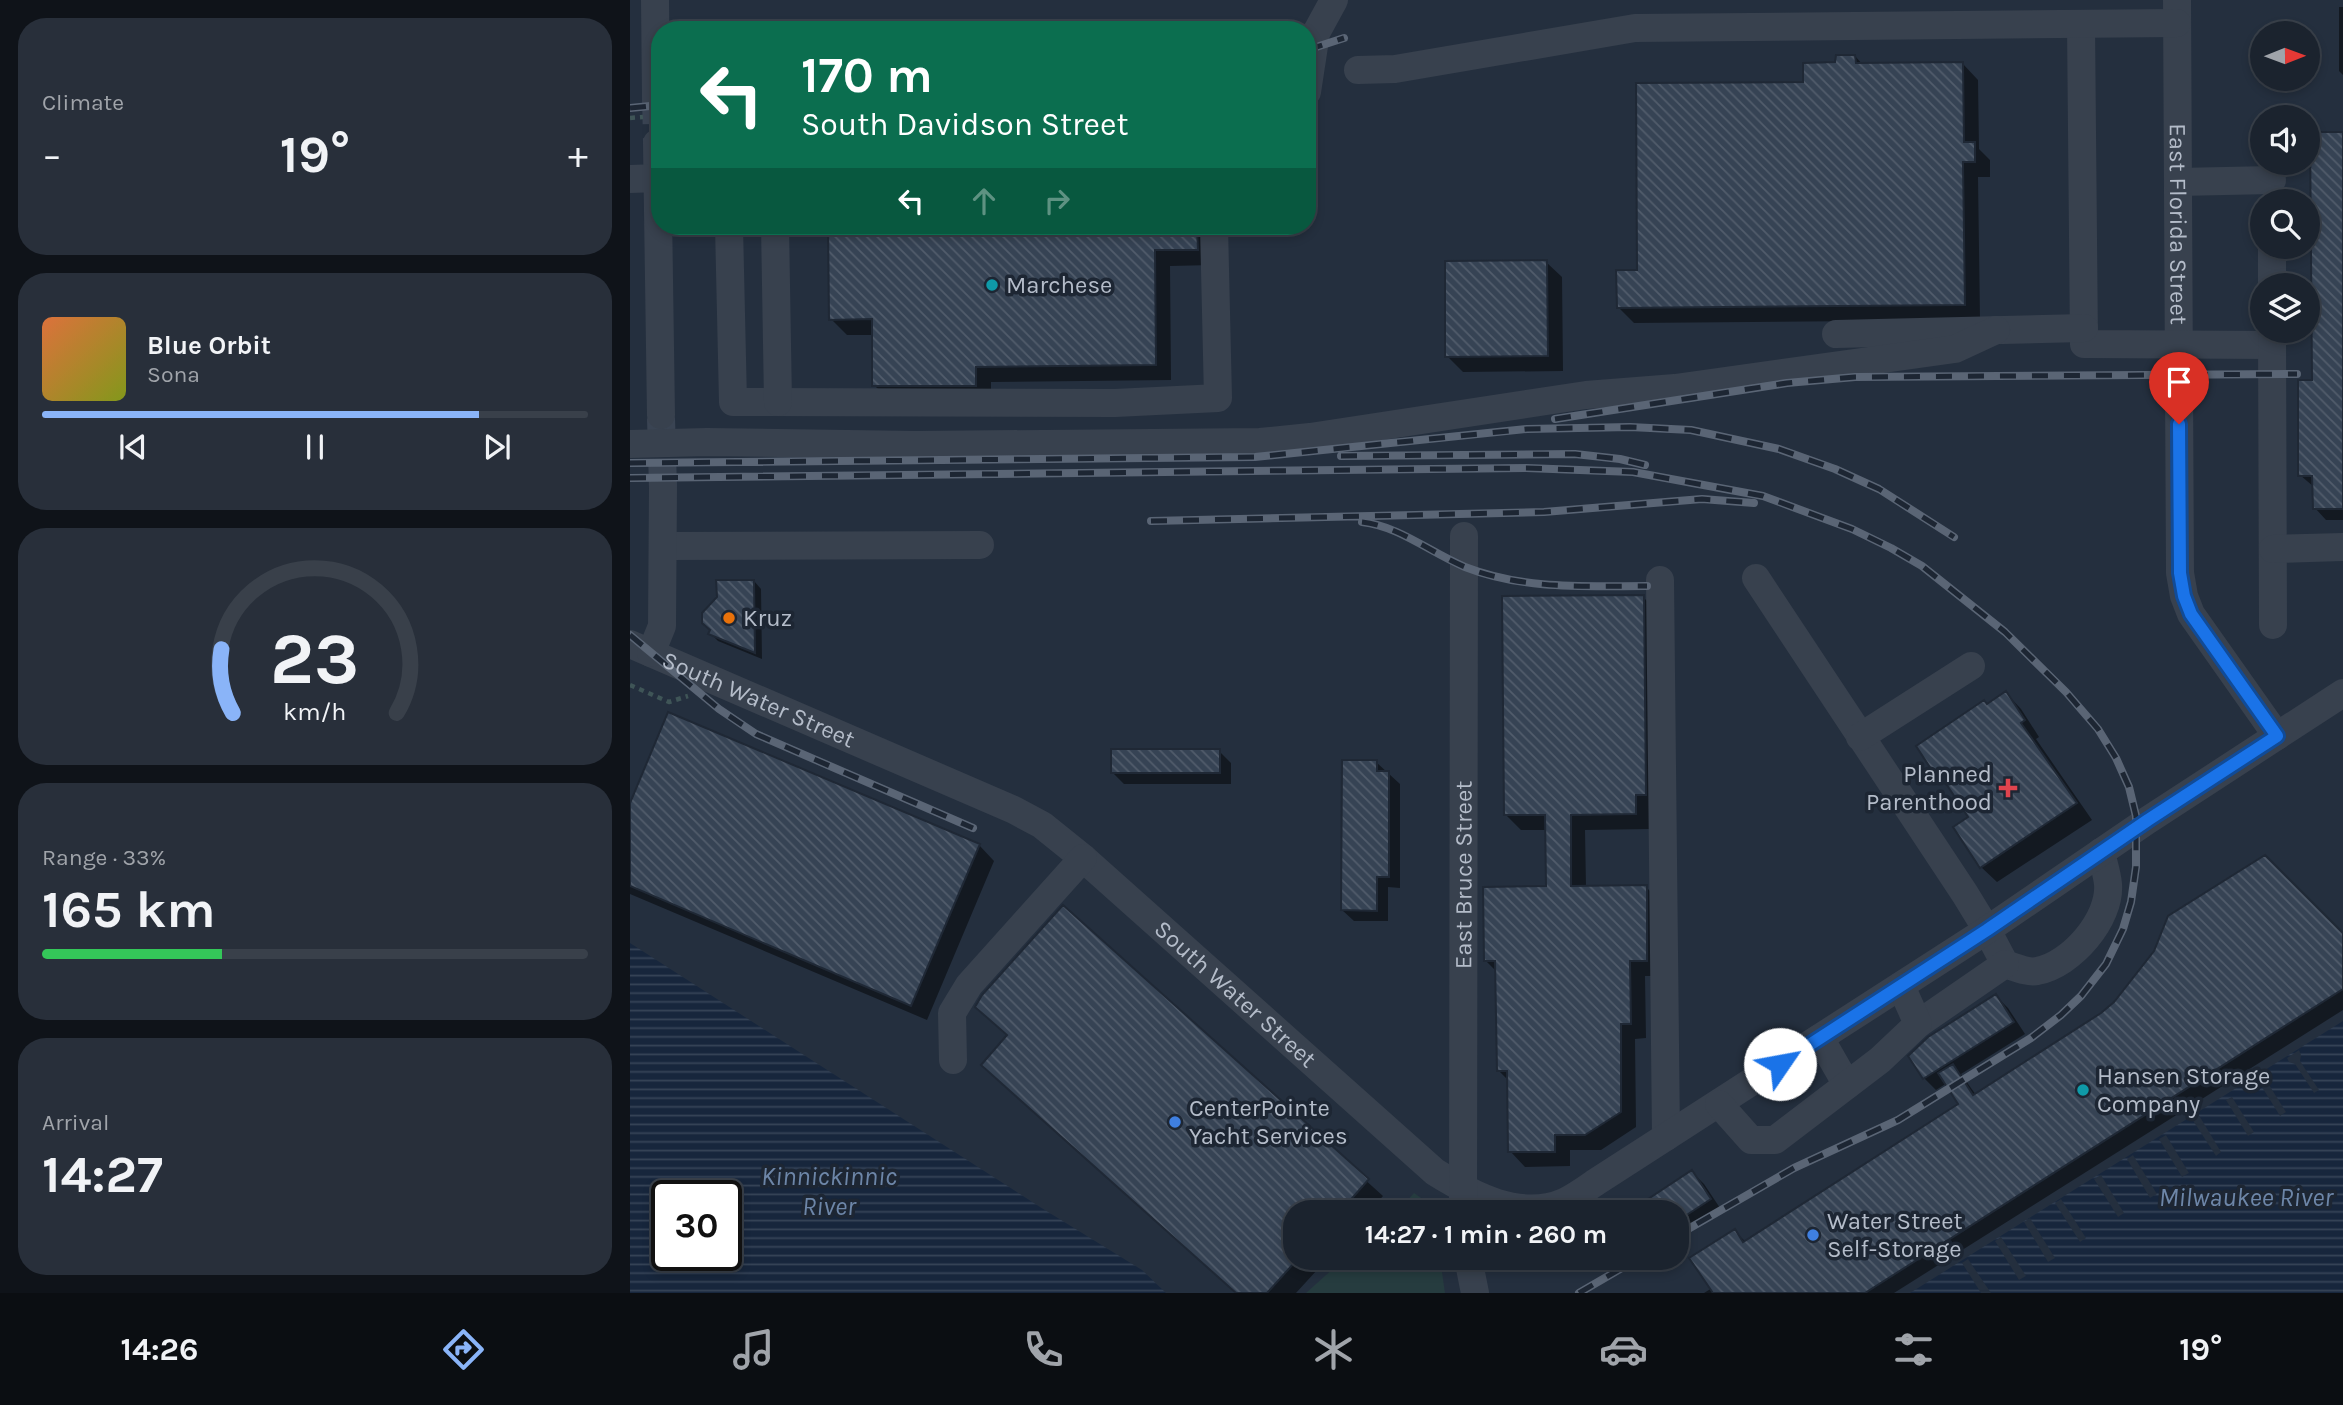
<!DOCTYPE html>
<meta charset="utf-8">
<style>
:root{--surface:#1b232e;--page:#282f3a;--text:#f1f3f6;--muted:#a0a4aa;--line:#39404a;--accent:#8ab4f8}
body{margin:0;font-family:Karla,sans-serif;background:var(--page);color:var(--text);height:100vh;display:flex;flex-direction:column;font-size:26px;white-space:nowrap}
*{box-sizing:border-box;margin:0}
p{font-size:23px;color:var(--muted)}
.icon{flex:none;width:38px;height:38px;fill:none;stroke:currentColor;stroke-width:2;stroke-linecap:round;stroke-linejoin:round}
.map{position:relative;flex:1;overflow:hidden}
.panel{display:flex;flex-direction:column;gap:18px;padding:18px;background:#0f1319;width:630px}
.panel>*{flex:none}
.banner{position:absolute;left:21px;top:21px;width:665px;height:214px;border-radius:28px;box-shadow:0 4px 10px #0003,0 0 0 2px var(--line);background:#0b6e4f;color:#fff;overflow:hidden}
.needle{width:46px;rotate:89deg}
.tools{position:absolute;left:1620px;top:21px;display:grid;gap:14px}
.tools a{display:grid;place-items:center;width:70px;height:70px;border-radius:50%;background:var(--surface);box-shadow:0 4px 10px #0003,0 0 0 2px var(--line);font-size:35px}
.speed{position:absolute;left:21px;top:1180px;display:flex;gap:14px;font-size:35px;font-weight:700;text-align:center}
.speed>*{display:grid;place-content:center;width:91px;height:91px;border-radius:50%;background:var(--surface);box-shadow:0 4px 10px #0003,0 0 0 2px var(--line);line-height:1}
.speed .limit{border:4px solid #111;border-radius:10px;background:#fff;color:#111}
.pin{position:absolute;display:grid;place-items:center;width:60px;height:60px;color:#fff;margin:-72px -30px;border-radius:50% 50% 50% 0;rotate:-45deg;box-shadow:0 0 7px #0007}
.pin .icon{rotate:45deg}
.me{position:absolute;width:77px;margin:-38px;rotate:57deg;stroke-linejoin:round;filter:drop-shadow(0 0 5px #0008)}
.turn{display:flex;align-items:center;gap:24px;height:147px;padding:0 35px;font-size:32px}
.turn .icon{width:91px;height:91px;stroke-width:2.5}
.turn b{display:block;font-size:49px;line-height:60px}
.lanes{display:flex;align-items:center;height:66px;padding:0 35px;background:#0003;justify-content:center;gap:35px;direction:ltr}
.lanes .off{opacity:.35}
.big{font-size:52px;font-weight:700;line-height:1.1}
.panel .tile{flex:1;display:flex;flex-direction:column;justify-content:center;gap:10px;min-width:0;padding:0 24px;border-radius:28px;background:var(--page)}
.panel .dial{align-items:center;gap:0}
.dial svg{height:182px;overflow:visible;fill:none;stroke:var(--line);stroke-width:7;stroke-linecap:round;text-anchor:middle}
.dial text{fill:var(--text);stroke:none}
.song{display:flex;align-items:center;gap:21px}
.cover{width:84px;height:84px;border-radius:10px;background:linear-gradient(135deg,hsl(20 70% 55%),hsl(70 70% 35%))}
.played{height:7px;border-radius:4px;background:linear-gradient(90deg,var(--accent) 80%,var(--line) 80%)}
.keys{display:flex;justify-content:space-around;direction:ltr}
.heat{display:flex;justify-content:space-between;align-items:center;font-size:38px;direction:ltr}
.charge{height:10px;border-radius:5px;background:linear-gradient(90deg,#34c759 33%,var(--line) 0)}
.trip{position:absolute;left:653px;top:1200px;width:406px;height:70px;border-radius:28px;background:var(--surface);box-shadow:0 4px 10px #0003,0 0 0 2px var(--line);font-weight:700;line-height:70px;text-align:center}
.dock{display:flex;height:112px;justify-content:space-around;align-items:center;background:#0b0e12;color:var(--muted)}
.dock .icon{width:49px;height:49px}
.dock .current{color:var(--accent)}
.dock b{font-size:32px;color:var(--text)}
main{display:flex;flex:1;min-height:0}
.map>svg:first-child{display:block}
</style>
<main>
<section class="panel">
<div class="tile"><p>Climate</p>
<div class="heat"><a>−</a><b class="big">19°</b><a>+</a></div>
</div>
<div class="tile">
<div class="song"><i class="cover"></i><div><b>Blue Orbit</b><p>Sona</p></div></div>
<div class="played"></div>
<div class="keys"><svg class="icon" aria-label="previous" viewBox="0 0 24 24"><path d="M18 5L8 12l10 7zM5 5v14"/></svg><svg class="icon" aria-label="pause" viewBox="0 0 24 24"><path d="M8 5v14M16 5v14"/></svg><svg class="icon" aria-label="next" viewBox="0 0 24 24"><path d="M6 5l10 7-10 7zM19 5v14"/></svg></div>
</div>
<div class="tile dial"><svg viewBox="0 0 100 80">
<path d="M14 69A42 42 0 1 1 86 69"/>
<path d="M14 69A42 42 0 0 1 9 41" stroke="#8ab4f8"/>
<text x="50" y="56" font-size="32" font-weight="700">23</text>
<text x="50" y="72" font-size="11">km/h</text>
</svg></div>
<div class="tile"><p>Range · 33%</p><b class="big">165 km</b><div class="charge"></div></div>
<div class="tile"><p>Arrival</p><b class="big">14:27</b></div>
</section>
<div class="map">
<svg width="1713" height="1293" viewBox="0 0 1713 1293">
<defs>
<pattern id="water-rules" width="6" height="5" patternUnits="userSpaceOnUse" patternTransform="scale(1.75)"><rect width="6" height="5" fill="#17263c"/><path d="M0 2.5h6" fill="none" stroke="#364457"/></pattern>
<pattern id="building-back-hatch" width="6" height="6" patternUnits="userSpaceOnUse" patternTransform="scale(1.75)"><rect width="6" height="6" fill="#364354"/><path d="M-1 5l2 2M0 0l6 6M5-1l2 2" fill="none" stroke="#515c6b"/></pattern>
</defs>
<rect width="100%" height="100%" fill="#242f3e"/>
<path fill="#263c3f" d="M 784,1193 L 804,1207 L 805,1213 L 766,1213 Z
M 715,1258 L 810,1258 L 815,1293 L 676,1293 Z"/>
<path fill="url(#water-rules)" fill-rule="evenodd" d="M 0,943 L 410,1207 L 512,1270 L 536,1293 L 0,1293 ZM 37,1195 L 96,1195 L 96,1255 L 37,1255 Z
M 1713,1021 L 1713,1293 L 1280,1293 Z"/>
<path fill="#242f3e" d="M 1669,1050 L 1671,1055 L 1670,1061 L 1689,1090 L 1684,1093 L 1665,1064 L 1659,1062 L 1657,1058 Z
M 1631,1072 L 1656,1112 L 1650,1116 L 1625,1076 Z
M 1602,1097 L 1624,1132 L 1618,1136 L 1596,1100 Z
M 1567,1112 L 1591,1152 L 1586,1156 L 1560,1116 Z
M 1536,1135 L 1559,1173 L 1552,1177 L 1529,1139 Z
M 1503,1155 L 1527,1194 L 1520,1198 L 1497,1159 Z
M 1471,1175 L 1494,1213 L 1488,1217 L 1464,1179 Z
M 1431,1199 L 1456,1238 L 1450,1242 L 1425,1203 Z
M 1400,1218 L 1425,1258 L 1418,1262 L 1394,1222 Z
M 1371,1237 L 1396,1276 L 1389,1280 L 1365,1241 Z
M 1338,1259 L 1361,1293 L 1351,1293 L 1332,1263 Z"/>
<path fill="#0007" d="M 1709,7 L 1713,7 L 1713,75 L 1709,71 Z
M 1225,56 L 1233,65 L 1333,64 L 1348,80 L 1349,149 L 1360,160 L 1360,177 L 1348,177 L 1350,320 L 1004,323 L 988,307 L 1009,271 L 1175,83 Z
M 1713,133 L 1713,520 L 1696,520 L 1685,508 L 1684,487 L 1670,475 Z
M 200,226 L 559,226 L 566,229 L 582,245 L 583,265 L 540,266 L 541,380 L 361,382 L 361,401 L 260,401 L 244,385 L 244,335 L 217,335 L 201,319 Z
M 916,262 L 932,277 L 933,371 L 833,372 L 817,356 Z
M 124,581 L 131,589 L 132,659 L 88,641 L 80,633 Z
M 1013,597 L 1028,612 L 1020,829 L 955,830 L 956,887 L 1016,887 L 1031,902 L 1032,976 L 1015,976 L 1016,1038 L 1005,1039 L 1006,1127 L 971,1150 L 940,1150 L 940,1166 L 895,1167 L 880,1151 L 879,1081 L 868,1070 L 867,972 L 856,961 L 918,888 L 917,830 L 891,830 L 876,815 Z
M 1376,693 L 1391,709 L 1409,737 L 1406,739 L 1462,820 L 1367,882 L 1351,867 L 1340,818 L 1320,787 L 1304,771 L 1357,706 Z
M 589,751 L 601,763 L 601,784 L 494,784 L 483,773 Z
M 746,762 L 770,784 L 770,888 L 758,887 L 758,921 L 724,921 L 712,910 Z
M 0,807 L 349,845 L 364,861 L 297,1020 L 0,894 Z
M 433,907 L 753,1196 L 738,1213 L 665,1213 L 665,1258 L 698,1258 L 666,1293 L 606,1293 Z
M 1713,936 L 1713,1010 L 1264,1293 L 1074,1293 L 1082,1288 L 1104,1231 L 1116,1242 L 1331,1105 L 1317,1083 L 1306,1090 L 1294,1078 L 1280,1056 L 1366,996 L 1378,1008 L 1395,1034 L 1331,1074 L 1346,1095 Z
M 1062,1172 L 1074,1184 L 1092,1211 L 1046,1241 L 1046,1213 Z"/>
<path fill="url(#building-back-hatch)" stroke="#1f2835" stroke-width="2" d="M 1206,55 L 1225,55 L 1226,63 L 1333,62 L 1334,142 L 1345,142 L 1345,162 L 1333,162 L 1335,305 L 987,308 L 986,270 L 1007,270 L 1006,83 L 1173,82 L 1173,63 L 1205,62 Z
M 1680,132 L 1713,132 L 1713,509 L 1683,509 L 1682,476 L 1668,476 L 1668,380 L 1682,380 Z
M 198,226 L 564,226 L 567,227 L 568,250 L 525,250 L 526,365 L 346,367 L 346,386 L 242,386 L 242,319 L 199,320 Z
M 917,260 L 918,356 L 815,357 L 815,261 Z
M 86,580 L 124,580 L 125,653 L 78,634 L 80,630 L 72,623 L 72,613 L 87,597 Z
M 1014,595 L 1016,795 L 1006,795 L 1006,814 L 941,815 L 941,886 L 1017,885 L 1017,961 L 1000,961 L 1001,1024 L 991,1024 L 991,1112 L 955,1135 L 925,1135 L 925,1152 L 878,1152 L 877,1071 L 867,1071 L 865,961 L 854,961 L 853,887 L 916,886 L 915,815 L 874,815 L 872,596 Z
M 1376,691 L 1395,720 L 1391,723 L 1447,803 L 1350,868 L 1323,827 L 1338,817 L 1307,770 L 1303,772 L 1286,746 L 1354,700 L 1357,704 Z
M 38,712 L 350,844 L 281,1006 L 0,886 L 0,803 Z
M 481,749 L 590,749 L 590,773 L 481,773 Z
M 712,760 L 747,760 L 747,771 L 759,771 L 759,877 L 747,877 L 747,911 L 711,910 Z
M 1635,855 L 1713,933 L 1713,989 L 1235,1293 L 1083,1293 L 1059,1258 L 1105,1229 L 1113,1242 L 1328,1104 L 1308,1073 L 1323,1064 L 1343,1095 L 1471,1013 L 1484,1002 L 1524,951 L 1538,916 Z
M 433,905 L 739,1179 L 709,1213 L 665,1213 L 665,1262 L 637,1293 L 606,1293 L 351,1065 L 377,1035 L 345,1007 L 352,995 Z
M 1366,994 L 1384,1022 L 1293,1079 L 1278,1056 L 1298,1037 Z
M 1062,1170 L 1081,1199 L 1046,1222 L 1046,1213 L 997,1213 Z"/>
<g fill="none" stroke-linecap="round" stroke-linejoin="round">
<path stroke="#3a4453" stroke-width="28" stroke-dasharray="28 14" stroke-linecap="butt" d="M 26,96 L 27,143
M 31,418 L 33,488"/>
<path stroke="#3f5557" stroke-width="4.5" stroke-dasharray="5 5" stroke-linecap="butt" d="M 580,30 L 581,29
M 0,118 L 13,117
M 0,685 L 39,702 L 58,696"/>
<g stroke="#38414e" stroke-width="28">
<path d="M 25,0 L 26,96"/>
<path id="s1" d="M 1547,0 L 1550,573 L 1554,596 L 1561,614 L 1647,736"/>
<path d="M 1451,24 L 1454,344 L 1642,345"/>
<path d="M 728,70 L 765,69 L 1005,28 L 1547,23"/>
<path d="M 677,92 L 686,33 L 704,0"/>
<path d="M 27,143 L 31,415"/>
<path d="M 0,179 L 28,178"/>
<path d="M 1548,182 L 1642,180"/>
<path d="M 99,226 L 103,402 L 485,403 L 588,398 L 584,226"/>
<path d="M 145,226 L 148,402"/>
<path d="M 1642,247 L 1642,285"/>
<path d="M 1642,331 L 1643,625"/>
<path d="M 1206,334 L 1454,328"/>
<path d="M 0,444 L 77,442 L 286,445 L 630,442 L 680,437 L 956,395 L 1045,388 L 1325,349 L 1366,330"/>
<path d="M 34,546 L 350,545"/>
<path d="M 1643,549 L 1713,547"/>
<path d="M 1126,578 L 1335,894 L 1357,930 L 1375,964 C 1385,967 1398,973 1407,971 C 1441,965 1481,919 1478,884 C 1477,873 1473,862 1471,852"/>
<path d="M 1030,580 L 1036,1137"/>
<path id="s2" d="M 0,644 L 384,810 L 412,825 L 453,858 L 805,1172 C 842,1195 890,1221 934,1202 C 945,1197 956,1189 966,1182 L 1357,930 L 1518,820 L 1713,693"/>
<path d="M 21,653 L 32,626 L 33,488"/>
<path d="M 1230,737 L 1341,666"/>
<path d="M 1288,1024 L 1375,964"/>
<path d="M 1190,1038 L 1217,1085"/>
<path d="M 323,1060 L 322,1013 L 339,985 L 453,858"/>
<path d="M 1089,1104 L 1121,1140 L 1145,1140 L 1250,1060 L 1288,1024 L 1271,986"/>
<path id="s3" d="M 833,1213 L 834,536"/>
<path d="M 838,1258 L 845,1293"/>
</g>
<g stroke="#5a6575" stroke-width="8">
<path id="rail" d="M 677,50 L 714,38
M 0,108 L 30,105
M 925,419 L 1157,383 L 1225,377 L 1667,374
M 711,456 L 945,454 L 990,459 L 1015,465
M 0,463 L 625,457 L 897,429 L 1000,427 L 1061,430 L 1149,449 L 1205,469 L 1249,489 L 1324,537
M 0,478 L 896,468 L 1003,472 L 1133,496 L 1222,529 L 1261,548 L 1292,566 L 1375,632 L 1436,692 L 1468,729 L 1486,758 L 1499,787 L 1506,816 L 1506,867 L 1501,902 L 1493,929 L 1476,964 L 1451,996 L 1431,1015 L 1401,1038 L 1268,1120 L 1164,1168 L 1046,1236
M 521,521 L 914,512 L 1072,499 L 1124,503
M 732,522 C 769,526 801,553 835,567 C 894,590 955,586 1017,586
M 0,635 L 89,709 L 126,734 L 343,828
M 949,1293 L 1009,1258"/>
</g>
<use href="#rail" stroke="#1d2633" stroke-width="5" stroke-dasharray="16" stroke-linecap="butt"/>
</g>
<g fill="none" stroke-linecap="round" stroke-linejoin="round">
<g stroke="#114b97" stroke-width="18">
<path id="route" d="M 1150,1064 L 1357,930 L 1518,820 L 1647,736 L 1561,614 L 1554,596 L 1550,573 L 1549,424"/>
</g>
<use href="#route" stroke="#1a73e8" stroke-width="12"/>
</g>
<g fill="#0f9aa8" stroke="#1d2633" stroke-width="2.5">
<circle cx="362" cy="285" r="7"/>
<circle cx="1453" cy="1090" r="7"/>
</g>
<circle fill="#e8710a" stroke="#1d2633" stroke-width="2.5" cx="99" cy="618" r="7"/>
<path fill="#e0444e" stroke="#1d2633" stroke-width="2.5" d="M1374.5 777.5h7v7h7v7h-7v7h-7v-7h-7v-7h7z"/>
<g fill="#3f7fe0" stroke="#1d2633" stroke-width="2.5">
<circle cx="545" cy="1122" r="7"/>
<circle cx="1183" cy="1235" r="7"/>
</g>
<g text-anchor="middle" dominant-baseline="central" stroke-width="7" stroke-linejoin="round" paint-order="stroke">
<g font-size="24" fill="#b4bcc9" stroke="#1d2633">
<text stroke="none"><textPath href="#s1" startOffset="224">East Florida Street</textPath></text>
<text stroke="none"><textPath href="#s2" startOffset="140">South Water Street</textPath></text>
<text stroke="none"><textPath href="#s3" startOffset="338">East Bruce Street</textPath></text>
<text stroke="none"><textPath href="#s2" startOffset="707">South Water Street</textPath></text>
</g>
<g font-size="24" fill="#b4bcc9" stroke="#1d2633" text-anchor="start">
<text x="376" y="285">Marchese</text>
<text x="113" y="618">Kruz</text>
<text x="1362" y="774" text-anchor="end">Planned<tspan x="1362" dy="28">Parenthood</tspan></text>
<text x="1467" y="1076">Hansen Storage<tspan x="1467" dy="28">Company</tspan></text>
<text x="559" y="1108">CenterPointe<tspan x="559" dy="28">Yacht Services</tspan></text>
<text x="1197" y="1221">Water Street<tspan x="1197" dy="28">Self-Storage</tspan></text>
</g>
<g font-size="26" font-style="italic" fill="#6d86a8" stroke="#1d2633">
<text x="199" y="1176">Kinnickinnic<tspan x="199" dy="30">River</tspan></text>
<text x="1616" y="1197">Milwaukee River</text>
</g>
</g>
</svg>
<div class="tools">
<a><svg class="needle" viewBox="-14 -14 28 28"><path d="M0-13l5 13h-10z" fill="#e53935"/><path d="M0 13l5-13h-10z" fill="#a0a4aa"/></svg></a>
<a><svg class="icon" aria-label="sound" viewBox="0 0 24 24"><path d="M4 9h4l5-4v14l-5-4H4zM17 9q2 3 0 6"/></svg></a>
<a><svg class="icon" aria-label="search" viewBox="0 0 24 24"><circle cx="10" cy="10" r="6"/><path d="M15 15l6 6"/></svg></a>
<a><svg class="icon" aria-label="layers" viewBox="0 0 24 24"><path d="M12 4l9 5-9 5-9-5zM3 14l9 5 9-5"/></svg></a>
</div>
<div class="speed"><div class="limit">30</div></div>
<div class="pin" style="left:1549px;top:424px;background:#d93025"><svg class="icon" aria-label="arrive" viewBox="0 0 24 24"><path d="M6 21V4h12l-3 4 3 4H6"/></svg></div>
<svg class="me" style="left:1150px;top:1064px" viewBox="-20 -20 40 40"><circle r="19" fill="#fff"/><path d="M0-13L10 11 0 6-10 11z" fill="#1a73e8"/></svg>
<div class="trip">14:27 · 1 min · 260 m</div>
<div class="banner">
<div class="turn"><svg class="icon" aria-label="left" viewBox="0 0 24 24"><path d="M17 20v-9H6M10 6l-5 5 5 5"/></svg><div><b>170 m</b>South Davidson Street</div></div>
<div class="lanes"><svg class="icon" aria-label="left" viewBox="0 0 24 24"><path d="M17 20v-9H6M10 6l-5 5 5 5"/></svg><svg class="icon off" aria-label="ahead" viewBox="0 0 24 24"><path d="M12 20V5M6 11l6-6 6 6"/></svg><svg class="icon off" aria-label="right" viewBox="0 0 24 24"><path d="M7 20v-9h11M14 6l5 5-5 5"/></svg></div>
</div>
</div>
</main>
<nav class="dock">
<b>14:26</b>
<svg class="icon current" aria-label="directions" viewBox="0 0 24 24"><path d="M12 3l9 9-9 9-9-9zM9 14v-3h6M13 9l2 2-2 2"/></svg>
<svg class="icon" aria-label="music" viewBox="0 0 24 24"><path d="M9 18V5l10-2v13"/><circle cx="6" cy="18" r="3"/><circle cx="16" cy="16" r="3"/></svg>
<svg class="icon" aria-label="phone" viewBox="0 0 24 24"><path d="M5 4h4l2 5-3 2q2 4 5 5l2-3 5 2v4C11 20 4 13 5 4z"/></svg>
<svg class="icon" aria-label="climate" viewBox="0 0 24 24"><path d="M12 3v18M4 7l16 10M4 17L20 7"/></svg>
<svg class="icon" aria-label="car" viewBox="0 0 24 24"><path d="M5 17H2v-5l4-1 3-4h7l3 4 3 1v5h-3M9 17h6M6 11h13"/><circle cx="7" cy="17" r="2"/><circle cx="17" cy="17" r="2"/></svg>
<svg class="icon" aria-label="filters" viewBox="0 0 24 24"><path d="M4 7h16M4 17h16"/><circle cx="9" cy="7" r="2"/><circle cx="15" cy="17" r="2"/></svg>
<b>19°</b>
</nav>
